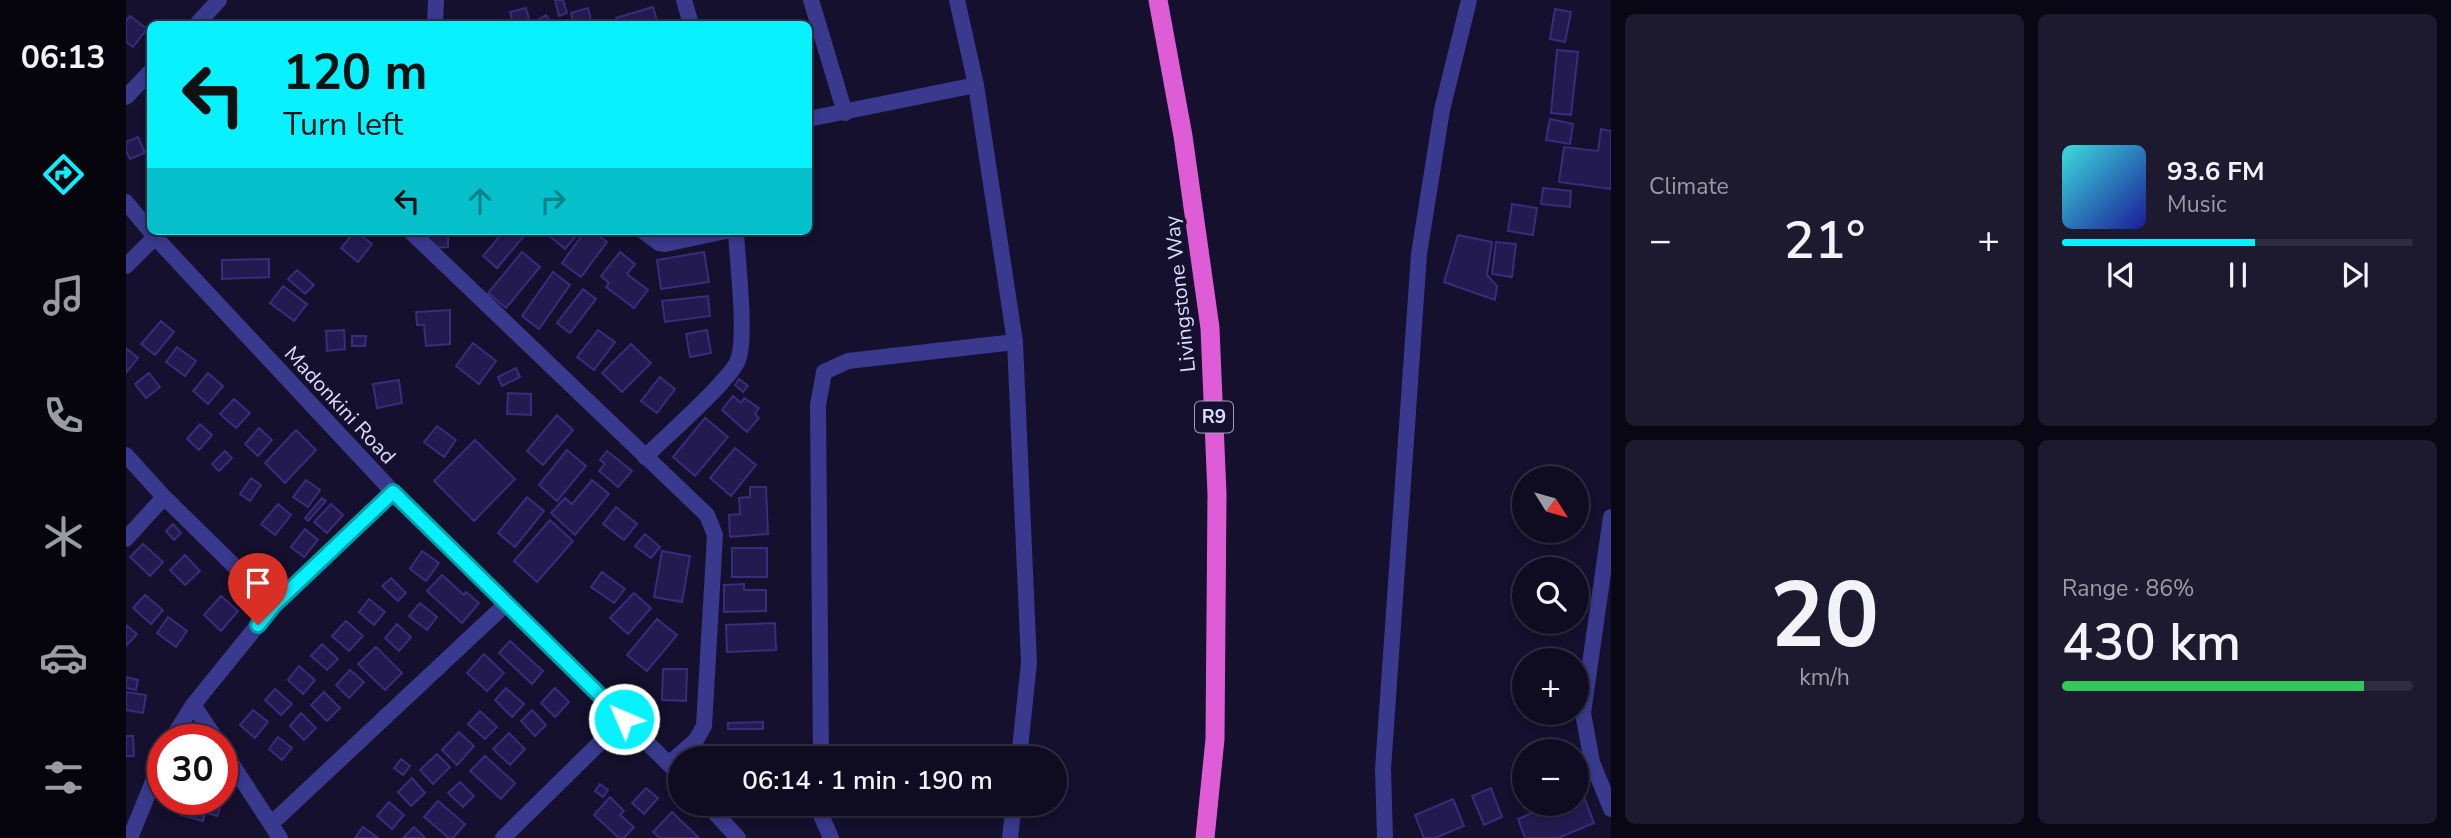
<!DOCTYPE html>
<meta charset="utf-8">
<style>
:root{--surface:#0f0c22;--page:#1d1a2f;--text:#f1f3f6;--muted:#9b9ba5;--line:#2f2c40;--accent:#08f1ff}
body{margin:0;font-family:"Nunito Sans",sans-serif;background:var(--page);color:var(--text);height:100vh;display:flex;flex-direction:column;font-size:26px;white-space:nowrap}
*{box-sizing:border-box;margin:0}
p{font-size:23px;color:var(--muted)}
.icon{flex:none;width:38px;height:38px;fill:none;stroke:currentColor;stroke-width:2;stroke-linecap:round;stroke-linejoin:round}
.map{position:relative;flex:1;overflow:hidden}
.panel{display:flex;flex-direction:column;gap:14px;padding:14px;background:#080713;width:840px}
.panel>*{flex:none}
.hud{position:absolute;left:21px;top:21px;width:665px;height:214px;border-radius:10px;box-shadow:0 4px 10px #0003,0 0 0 2px var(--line);background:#08f1ff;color:#111;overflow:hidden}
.needle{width:46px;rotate:127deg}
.controls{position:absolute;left:1386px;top:466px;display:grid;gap:14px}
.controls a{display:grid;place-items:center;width:77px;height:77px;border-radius:50%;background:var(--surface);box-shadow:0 4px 10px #0003,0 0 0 2px var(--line);font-size:35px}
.speed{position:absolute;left:21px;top:724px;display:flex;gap:14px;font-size:35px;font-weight:700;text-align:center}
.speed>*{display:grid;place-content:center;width:91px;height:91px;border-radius:50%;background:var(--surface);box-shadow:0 4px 10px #0003,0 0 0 2px var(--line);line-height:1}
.speed .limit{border:10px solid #d22;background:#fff;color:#111}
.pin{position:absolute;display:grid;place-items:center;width:60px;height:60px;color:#fff;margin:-72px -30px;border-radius:50% 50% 50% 0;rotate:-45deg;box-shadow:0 0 7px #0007}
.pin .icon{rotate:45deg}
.me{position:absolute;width:77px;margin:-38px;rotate:315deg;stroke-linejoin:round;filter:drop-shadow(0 0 5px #0008)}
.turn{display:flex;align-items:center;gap:24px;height:147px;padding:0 21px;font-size:32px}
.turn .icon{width:91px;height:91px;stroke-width:2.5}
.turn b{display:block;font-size:49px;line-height:60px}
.lanes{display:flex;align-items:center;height:66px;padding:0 21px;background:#0003;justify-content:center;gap:35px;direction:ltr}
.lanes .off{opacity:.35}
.big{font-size:52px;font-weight:600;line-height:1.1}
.panel .widget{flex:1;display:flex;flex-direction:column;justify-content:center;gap:10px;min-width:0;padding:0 24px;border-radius:10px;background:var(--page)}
.panel .dial{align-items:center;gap:0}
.dial b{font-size:91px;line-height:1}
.song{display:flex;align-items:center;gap:21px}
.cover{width:84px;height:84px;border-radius:10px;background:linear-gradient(135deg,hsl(180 70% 55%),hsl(240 70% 35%))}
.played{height:7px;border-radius:4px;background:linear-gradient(90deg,var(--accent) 55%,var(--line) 55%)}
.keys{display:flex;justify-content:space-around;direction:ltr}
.heat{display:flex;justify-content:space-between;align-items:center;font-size:38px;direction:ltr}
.charge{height:10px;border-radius:5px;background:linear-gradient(90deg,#34c759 86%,var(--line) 0)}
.panel .tiles{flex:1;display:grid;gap:14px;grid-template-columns:repeat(2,1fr)}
.trip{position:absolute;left:542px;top:746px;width:399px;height:70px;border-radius:35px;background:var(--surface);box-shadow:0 4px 10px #0003,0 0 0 2px var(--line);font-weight:600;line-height:70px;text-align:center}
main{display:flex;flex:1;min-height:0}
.tab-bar{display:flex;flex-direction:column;width:126px;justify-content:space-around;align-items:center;background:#06050e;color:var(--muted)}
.tab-bar .icon{width:49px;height:49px}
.tab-bar .active{color:var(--accent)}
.tab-bar b{font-size:32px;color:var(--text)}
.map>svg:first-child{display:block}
</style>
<main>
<nav class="tab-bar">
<b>06:13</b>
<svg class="icon active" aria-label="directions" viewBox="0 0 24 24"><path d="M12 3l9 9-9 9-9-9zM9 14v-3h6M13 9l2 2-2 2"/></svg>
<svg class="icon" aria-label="music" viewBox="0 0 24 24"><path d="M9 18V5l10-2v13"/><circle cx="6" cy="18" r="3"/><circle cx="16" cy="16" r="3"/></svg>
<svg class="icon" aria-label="phone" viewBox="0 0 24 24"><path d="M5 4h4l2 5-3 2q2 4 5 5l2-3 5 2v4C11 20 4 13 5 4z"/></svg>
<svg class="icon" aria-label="climate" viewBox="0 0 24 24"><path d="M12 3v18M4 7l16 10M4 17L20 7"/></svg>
<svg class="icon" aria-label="car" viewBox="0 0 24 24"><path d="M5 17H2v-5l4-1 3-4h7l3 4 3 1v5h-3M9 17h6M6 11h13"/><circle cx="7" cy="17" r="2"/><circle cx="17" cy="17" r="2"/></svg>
<svg class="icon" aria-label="filters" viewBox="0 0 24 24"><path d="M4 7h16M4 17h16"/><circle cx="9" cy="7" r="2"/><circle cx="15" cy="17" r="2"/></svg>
</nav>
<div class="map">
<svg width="1485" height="838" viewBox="0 0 1485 838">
<rect width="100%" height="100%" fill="#14102d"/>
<path fill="#231b4f" stroke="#382c7c" stroke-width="2" d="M 429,0 L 437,0 L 441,13 L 433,16 Z
M 527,7 L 532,24 L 492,24 L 490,18 Z
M 400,8 L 403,19 L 387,23 L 384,12 Z
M 462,8 L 466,24 L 448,24 L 445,13 Z
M 1429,9 L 1445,12 L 1439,42 L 1424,39 Z
M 420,15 L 426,24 L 409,24 L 408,22 Z
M 4,16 L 21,29 L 7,47 L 0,42 L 0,21 Z
M 1431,50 L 1452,52 L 1445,115 L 1425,113 Z
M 1424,119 L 1447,124 L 1444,144 L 1420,140 Z
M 1475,129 L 1485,131 L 1485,189 L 1433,182 L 1438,147 L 1472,151 Z
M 12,137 L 19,153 L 4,159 L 0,151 L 0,142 Z
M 1417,188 L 1445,191 L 1444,207 L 1415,204 Z
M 1386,204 L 1411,208 L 1407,235 L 1382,231 Z
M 229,231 L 246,244 L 232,262 L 215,248 Z
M 302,231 L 322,231 L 322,247 L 302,248 Z
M 378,231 L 392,231 L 398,236 L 371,268 L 357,256 Z
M 424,231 L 454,231 L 439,249 L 421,234 Z
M 459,231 L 466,231 L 481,242 L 455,277 L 436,263 Z
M 1332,235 L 1366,242 L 1361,275 L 1371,286 L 1369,300 L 1318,282 Z
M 1370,242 L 1390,244 L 1386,277 L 1366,274 Z
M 396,252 L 414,267 L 380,308 L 362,293 Z
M 494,252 L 509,264 L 501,274 L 522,290 L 508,308 L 480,287 L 483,283 L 475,276 Z
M 578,252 L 583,282 L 535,289 L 531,260 Z
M 143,259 L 143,277 L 96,279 L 96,260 Z
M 171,270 L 188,285 L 179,294 L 162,279 Z
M 427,272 L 444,285 L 413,329 L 396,316 Z
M 157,286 L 181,304 L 168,321 L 144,303 Z
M 457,289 L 470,299 L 444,333 L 431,323 Z
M 582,296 L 584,316 L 539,322 L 536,301 Z
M 324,310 L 324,344 L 300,346 L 298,325 L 291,325 L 290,312 Z
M 35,321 L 48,332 L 29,355 L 15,344 Z
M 218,330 L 219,349 L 201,351 L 200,331 Z
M 472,330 L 489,342 L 468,370 L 451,357 Z
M 581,330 L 585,353 L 564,357 L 560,334 Z
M 226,336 L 240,336 L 239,346 L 226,346 Z
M 347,343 L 370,361 L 353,384 L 330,366 Z
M 505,344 L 525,363 L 496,392 L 476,373 Z
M 51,347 L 70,361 L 59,376 L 40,362 Z
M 0,348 L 12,358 L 0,373 Z
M 390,368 L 394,377 L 376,386 L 372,377 Z
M 23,373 L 34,387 L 20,398 L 9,384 Z
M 82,373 L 97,386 L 82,404 L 67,391 Z
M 534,377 L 549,389 L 531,413 L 515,401 Z
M 613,379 L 622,386 L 617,392 L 609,385 Z
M 273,380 L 276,403 L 251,408 L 247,384 Z
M 382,393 L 405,394 L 405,415 L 381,414 Z
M 607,396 L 615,403 L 618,398 L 633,408 L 629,414 L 633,418 L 621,432 L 596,410 Z
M 108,399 L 124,413 L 110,428 L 94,414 Z
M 431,415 L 447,430 L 417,465 L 401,451 Z
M 579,418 L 602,437 L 569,476 L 547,457 Z
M 74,424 L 86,435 L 73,450 L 61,439 Z
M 311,426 L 330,440 L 318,457 L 298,442 Z
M 133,428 L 146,440 L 132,456 L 119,444 Z
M 170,430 L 190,450 L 159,483 L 139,463 Z
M 349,440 L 389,479 L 348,521 L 308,481 Z
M 609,448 L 630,465 L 605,496 L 584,478 Z
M 441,450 L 460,466 L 431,501 L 413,485 Z
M 99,451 L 106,458 L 93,471 L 86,464 Z
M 481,451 L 506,471 L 492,487 L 473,471 L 479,464 L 474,460 Z
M 125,478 L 135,485 L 124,501 L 114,494 Z
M 180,480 L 194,490 L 182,507 L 167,497 Z
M 466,480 L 483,494 L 449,535 L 425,513 L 439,498 L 446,504 Z
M 624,487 L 640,487 L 642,534 L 604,537 L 603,515 L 614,514 L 613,498 L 624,497 Z
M 401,497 L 418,511 L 389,547 L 372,533 Z
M 196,498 L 200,501 L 182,521 L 179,518 Z
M 152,504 L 165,515 L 149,535 L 135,524 Z
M 205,504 L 217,515 L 201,533 L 188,522 Z
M 490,507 L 511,524 L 498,540 L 477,524 Z
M 424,520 L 447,541 L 411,582 L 388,561 Z
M 47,524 L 55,533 L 48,540 L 40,531 Z
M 179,529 L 192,540 L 178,557 L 165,547 Z
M 519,534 L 534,547 L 525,558 L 509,546 Z
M 17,544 L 37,562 L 24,576 L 4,557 Z
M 606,548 L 641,548 L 641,577 L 606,577 Z
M 296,551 L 313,563 L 300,581 L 284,569 Z
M 536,551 L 564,556 L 556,602 L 528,597 Z
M 59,555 L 74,571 L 59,585 L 44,570 Z
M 476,572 L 499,589 L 488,603 L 465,587 Z
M 316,575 L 338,595 L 340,592 L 353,603 L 336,623 L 301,591 Z
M 265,578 L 280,593 L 272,601 L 256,586 Z
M 618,584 L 618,590 L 640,590 L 640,611 L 598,612 L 598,585 Z
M 508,593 L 525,608 L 502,634 L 484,618 Z
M 19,595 L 37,610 L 25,624 L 7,608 Z
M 95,596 L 112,611 L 95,631 L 78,615 Z
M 243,599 L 259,612 L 248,625 L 233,612 Z
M 294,603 L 311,617 L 301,630 L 283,616 Z
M 42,617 L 61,631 L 50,647 L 31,633 Z
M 531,619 L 551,635 L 521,671 L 501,655 Z
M 220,621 L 237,636 L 223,651 L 206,636 Z
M 649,623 L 650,650 L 601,652 L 600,625 Z
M 271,624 L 285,637 L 273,651 L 259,638 Z
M 0,625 L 11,634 L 0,646 Z
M 384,641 L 417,671 L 406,684 L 373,653 Z
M 196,644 L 212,659 L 201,670 L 185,656 Z
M 250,647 L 276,673 L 259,690 L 232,664 Z
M 358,654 L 378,673 L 361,691 L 341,673 Z
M 173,666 L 189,680 L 177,694 L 162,680 Z
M 537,669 L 561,669 L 560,701 L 536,700 Z
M 224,670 L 238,682 L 223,698 L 210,685 Z
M 0,677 L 12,680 L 10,690 L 0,688 Z
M 380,688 L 398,704 L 386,717 L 369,700 Z
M 429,688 L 443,702 L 429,717 L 415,703 Z
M 149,689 L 166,704 L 155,715 L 139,700 Z
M 0,692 L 20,695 L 17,713 L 0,710 Z
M 198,692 L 214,708 L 201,721 L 185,705 Z
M 127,710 L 142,722 L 129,738 L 114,725 Z
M 406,710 L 420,725 L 409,736 L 395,721 Z
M 354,711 L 371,727 L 359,739 L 342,724 Z
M 175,713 L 190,728 L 178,740 L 164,726 Z
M 637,722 L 637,729 L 602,729 L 602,723 Z
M 333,732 L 348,746 L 331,765 L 316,750 Z
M 383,733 L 399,749 L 384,765 L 367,749 Z
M 0,736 L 7,736 L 8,756 L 0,756 Z
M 152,737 L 166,748 L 156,760 L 143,749 Z
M 654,745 L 655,758 L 630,758 L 629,747 Z
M 311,754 L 324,767 L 307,784 L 294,770 Z
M 359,756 L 389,783 L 375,799 L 344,771 Z
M 275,759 L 284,766 L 277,775 L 268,768 Z
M 286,778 L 299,793 L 285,806 L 272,792 Z
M 334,782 L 348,796 L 337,807 L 322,793 Z
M 474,784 L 482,790 L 477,797 L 469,791 Z
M 96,787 L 101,789 L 91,816 L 79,812 L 77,821 L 55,815 L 59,800 L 96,800 Z
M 520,788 L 532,798 L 518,814 L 506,803 Z
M 1365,788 L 1376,817 L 1358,825 L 1346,796 Z
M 1456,792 L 1468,823 L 1432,838 L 1399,838 L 1392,819 L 1429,803 L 1451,803 L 1451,794 Z
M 484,797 L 498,811 L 494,815 L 508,827 L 498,838 L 493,838 L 468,815 Z
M 1327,799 L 1338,826 L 1309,838 L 1298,838 L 1289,815 Z
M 312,801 L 339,824 L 327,838 L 323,838 L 298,817 Z
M 263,802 L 278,815 L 266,829 L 251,816 Z
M 546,812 L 573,838 L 534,838 L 527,832 Z
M 237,827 L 252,838 L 229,838 Z
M 288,827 L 299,838 L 277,838 Z"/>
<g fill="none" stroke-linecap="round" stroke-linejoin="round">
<path stroke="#39398e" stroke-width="16" d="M 558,0 L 565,24
M 685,0 L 719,113
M 831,0 L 850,85 L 889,342 L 903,663 L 893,758
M 71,24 L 93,0
M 309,24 L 310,0
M 0,97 L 24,72
M 682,119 L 850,85
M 0,202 L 29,237 L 267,492 L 555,776
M 284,231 L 581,515 L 589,535 L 578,726 L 570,740 L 544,763
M 517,231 L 533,243 L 539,244 L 600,231
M 0,266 L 29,237
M 0,455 L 38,497 L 148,605
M 519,457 C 538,438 605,380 612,360 C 621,337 611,259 610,231
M 1485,517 L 1457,713 L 1466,762 L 1485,809
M 0,539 L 38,497
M 67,705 L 91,740
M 45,740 L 67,705 L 148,605 L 267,492
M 96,749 L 154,838
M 695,758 L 692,405 L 698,372 L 722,361 L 889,342
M 580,803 L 612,838
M 695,803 L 695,815 L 705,838
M 145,824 L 381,603
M 4,838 L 37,757
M 377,838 L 498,719
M 884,838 L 888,803
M 1259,838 L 1257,769 L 1293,254 L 1316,110 L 1343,0"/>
<path stroke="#de5dd7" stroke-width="19" d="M 1032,0 L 1057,136 L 1084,328 L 1091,494 L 1089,739 L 1079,838"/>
</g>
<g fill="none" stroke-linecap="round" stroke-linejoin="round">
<g stroke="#059da6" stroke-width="18">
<path id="route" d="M 132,625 L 148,605 L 267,492 L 498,719"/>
</g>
<use href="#route" stroke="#08f1ff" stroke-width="12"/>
</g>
<g text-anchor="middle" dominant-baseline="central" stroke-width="7" stroke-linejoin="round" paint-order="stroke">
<rect fill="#14102d" stroke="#a19fc0" stroke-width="2" x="1069" y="401.5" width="38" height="31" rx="5"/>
<g font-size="19" font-weight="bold" fill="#dedcff">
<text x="1088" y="417">R9</text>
</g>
<g font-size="21" fill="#dedcff" stroke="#14102d">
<text transform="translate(1054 294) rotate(-96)">Livingstone Way</text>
<text transform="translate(214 405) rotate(47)">Madonkini Road</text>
</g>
</g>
</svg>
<div class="controls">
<a><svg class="needle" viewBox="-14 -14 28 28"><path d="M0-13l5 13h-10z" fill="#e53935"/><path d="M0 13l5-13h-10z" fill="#9b9ba5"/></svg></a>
<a><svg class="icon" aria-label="search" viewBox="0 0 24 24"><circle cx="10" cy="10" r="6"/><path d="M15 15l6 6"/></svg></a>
<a>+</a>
<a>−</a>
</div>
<div class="speed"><div class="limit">30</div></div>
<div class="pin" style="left:132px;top:625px;background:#d93025"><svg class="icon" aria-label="arrive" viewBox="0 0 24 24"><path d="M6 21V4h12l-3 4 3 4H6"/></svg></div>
<svg class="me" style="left:498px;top:719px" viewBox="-20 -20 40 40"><circle r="17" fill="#08f1ff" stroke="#fff" stroke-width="3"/><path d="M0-11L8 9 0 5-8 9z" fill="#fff"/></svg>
<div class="trip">06:14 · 1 min · 190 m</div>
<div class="hud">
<div class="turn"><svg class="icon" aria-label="left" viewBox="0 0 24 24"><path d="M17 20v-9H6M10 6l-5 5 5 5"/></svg><div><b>120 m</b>Turn left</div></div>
<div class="lanes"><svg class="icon" aria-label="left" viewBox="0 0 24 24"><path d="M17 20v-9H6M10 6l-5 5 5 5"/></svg><svg class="icon off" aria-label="ahead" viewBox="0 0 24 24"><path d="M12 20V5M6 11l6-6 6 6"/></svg><svg class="icon off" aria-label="right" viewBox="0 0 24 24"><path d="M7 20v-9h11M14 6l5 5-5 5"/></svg></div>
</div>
</div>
<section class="panel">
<div class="tiles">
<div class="widget"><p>Climate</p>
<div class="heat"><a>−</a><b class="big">21°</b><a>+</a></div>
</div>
<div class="widget">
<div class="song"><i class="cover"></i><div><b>93.6 FM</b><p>Music</p></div></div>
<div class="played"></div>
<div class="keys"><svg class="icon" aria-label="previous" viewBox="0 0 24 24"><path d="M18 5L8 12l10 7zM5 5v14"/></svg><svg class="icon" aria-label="pause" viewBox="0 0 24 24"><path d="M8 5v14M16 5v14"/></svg><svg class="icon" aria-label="next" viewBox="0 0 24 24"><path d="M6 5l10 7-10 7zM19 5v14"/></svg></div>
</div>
<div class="widget dial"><b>20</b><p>km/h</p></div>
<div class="widget"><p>Range · 86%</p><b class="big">430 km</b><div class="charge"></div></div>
</div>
</section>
</main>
